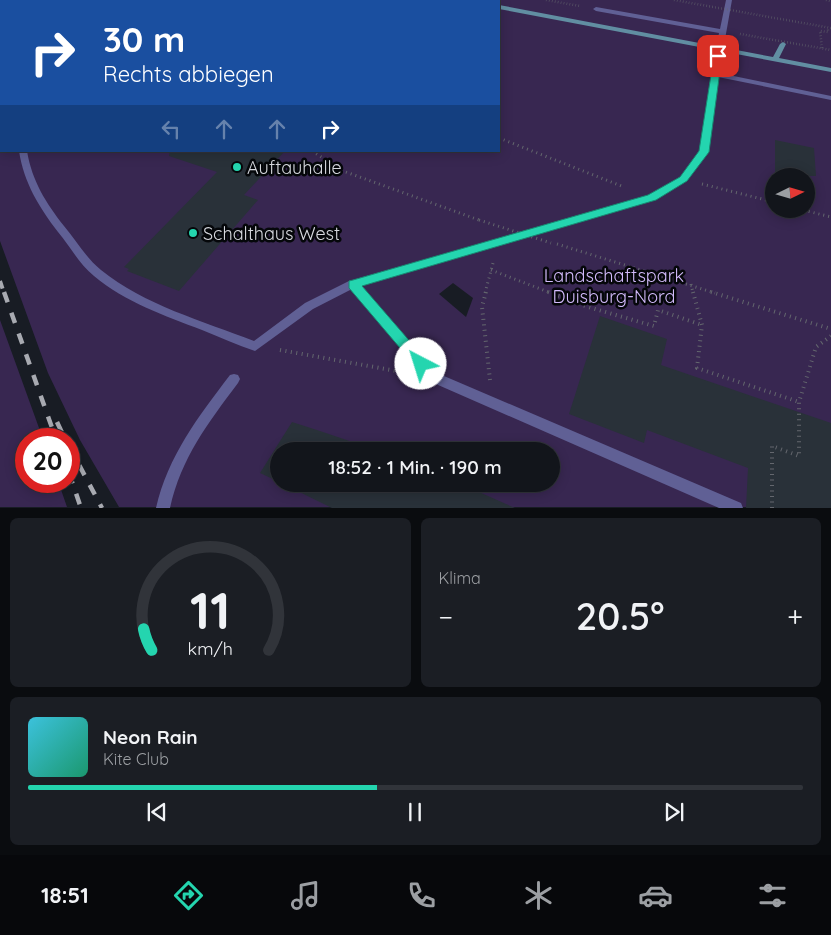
<!DOCTYPE html>
<html lang="de">
<meta charset="utf-8">
<style>
:root{--surface:#12151b;--page:#1b1e24;--text:#f1f3f6;--muted:#9c9fa3;--line:#31343a;--accent:#24d5af}
body{margin:0;font-family:Quicksand,sans-serif;background:var(--page);color:var(--text);height:100vh;display:flex;flex-direction:column;font-size:19px;white-space:nowrap}
*{box-sizing:border-box;margin:0}
p{font-size:16px;color:var(--muted)}
.icon{flex:none;width:28px;height:28px;fill:none;stroke:currentColor;stroke-width:2;stroke-linecap:round;stroke-linejoin:round}
.map{position:relative;height:508px;overflow:hidden}
.panel{display:flex;flex-direction:column;gap:10px;padding:10px;background:#0a0c0f;flex:1}
.panel>*{flex:none}
.guide{position:absolute;left:0px;top:0px;width:500px;height:152px;box-shadow:0 2px 12px #0003,0 0 0 1px var(--line);background:#1a4fa0;color:#fff;overflow:hidden}
.needle{width:32px;rotate:85deg}
.buttons{position:absolute;left:765px;top:168px;display:grid;gap:10px}
.buttons a{display:grid;place-items:center;width:50px;height:50px;border-radius:50%;background:var(--surface);box-shadow:0 2px 12px #0003,0 0 0 1px var(--line);font-size:25px}
.speed{position:absolute;left:15px;top:428px;display:flex;gap:10px;font-size:25px;font-weight:700;text-align:center}
.speed>*{display:grid;place-content:center;width:65px;height:65px;border-radius:50%;background:var(--surface);box-shadow:0 2px 12px #0003,0 0 0 1px var(--line);line-height:1}
.speed .limit{border:8px solid #d22;background:#fff;color:#111}
.pin{position:absolute;display:grid;place-items:center;width:42px;height:42px;color:#fff;margin:-21px;border-radius:10px;box-shadow:0 2px 8px #0006}
.me{position:absolute;width:55px;margin:-28px;rotate:320deg;stroke-linejoin:round;filter:drop-shadow(0 0 4px #0008)}
.turn{display:flex;align-items:center;gap:18px;height:105px;padding:0 20px;font-size:22px}
.turn .icon{width:65px;height:65px;stroke-width:2.5}
.turn b{display:block;font-size:35px;line-height:42px}
.lanes{display:flex;align-items:center;height:48px;padding:0 20px;background:#0003;justify-content:center;gap:25px;direction:ltr}
.lanes .off{opacity:.35}
.big{font-size:38px;font-weight:600;line-height:1.1}
.panel .tile{flex:1;display:flex;flex-direction:column;justify-content:center;gap:8px;min-width:0;padding:0 18px;border-radius:8px;background:var(--page)}
.panel .dial{align-items:center;gap:0}
.dial svg{height:130px;overflow:visible;fill:none;stroke:var(--line);stroke-width:7;stroke-linecap:round;text-anchor:middle}
.dial text{fill:var(--text);stroke:none}
.song{display:flex;align-items:center;gap:15px}
.cover{width:60px;height:60px;border-radius:8px;background:linear-gradient(135deg,hsl(190 70% 55%),hsl(160 70% 35%))}
.played{height:5px;border-radius:2px;background:linear-gradient(90deg,var(--accent) 45%,var(--line) 45%)}
.keys{display:flex;justify-content:space-around;direction:ltr}
.heat{display:flex;justify-content:space-between;align-items:center;font-size:28px;direction:ltr}
.panel .tiles{flex:1;display:grid;gap:10px;grid-template-columns:1fr 1fr}
.tile:last-child{grid-column:span 2}
.trip{position:absolute;left:270px;top:442px;width:290px;height:50px;border-radius:25px;background:var(--surface);box-shadow:0 2px 12px #0003,0 0 0 1px var(--line);font-weight:600;line-height:50px;text-align:center}
.menu{display:flex;height:80px;justify-content:space-around;align-items:center;background:#07080b;color:var(--muted)}
.menu .icon{width:35px;height:35px}
.menu .selected{color:var(--accent)}
.menu b{font-size:22px;color:var(--text)}
.map>svg:first-child{display:block}
</style>
<div class="map">
<svg width="831" height="508" viewBox="0 0 831 508">
<rect width="100%" height="100%" fill="#181c24"/>
<path fill="#382751" fill-rule="evenodd" d="M 0,0 L 831,0 L 831,507 L 119,507 L 80,440 L 48,373 L 0,241 ZM 1,1 L 499,1 L 499,151 L 1,151 ZM 774,176 L 806,176 L 806,209 L 774,209 ZM 279,451 L 551,451 L 551,484 L 279,484 Z
M 0,320 L 43,439 L 26,439 L 26,481 L 58,481 L 67,507 L 0,507 Z"/>
<path fill="#181c24" d="M 453,283 L 473,298 L 466,317 L 439,294 Z"/>
<g fill="none" stroke-linecap="round" stroke-linejoin="round">
<path fill="#618ea2" fill-rule="evenodd" d="M 459,0 L 470,0 L 471,1 L 460,1 Z
M 499,5 L 773,57 L 780,44 L 783,42 L 786,44 L 779,58 L 831,68 L 831,72 L 499,9 Z"/>
</g>
<path fill="#293139" d="M 775,140 L 814,148 L 816,176 L 775,176 Z
M 170,151 L 285,151 L 244,195 L 258,200 L 179,291 L 127,271 L 129,269 L 124,267 L 217,172 L 169,156 Z
M 600,316 L 667,339 L 661,365 L 831,423 L 831,508 L 746,508 L 748,468 L 647,430 L 644,443 L 569,414 Z
M 292,422 L 320,431 L 379,451 L 279,451 L 279,482 L 260,473 Z
M 283,484 L 461,484 L 515,508 L 332,508 Z"/>
<g fill="none" stroke-linecap="round" stroke-linejoin="round">
<path stroke="#64676e" stroke-width="2.5" stroke-dasharray="0.5 2.5" stroke-linecap="butt" d="M 546,0 L 580,6
M 826,0 L 831,1
M 740,34 L 831,50
M 822,48 L 820,31 L 828,32 L 828,28"/>
<path stroke="#64676e" stroke-width="3" stroke-dasharray="1 4" stroke-linecap="butt" d="M 499,138 L 624,187
M 312,151 L 343,171 L 479,220
M 702,184 L 774,202
M 799,209 L 831,217
M 557,244 L 715,293
M 491,270 L 551,293
M 691,284 L 693,293
M 485,293 L 493,263"/>
<path stroke="#64676e" stroke-width="4" stroke-dasharray="1 4.5" stroke-linecap="butt" d="M 486,292 L 482,307 L 490,380
M 548,292 L 588,307 L 654,326 L 658,310 L 702,325
M 693,292 L 702,325 L 697,368 L 799,402
M 711,292 L 831,329
M 280,350 L 402,372
M 772,508 L 772,446 L 799,456 L 799,402 L 816,347 L 831,336"/>
<path fill="#606095" fill-rule="evenodd" d="M 726,0 L 732,0 L 719,73 L 831,96 L 831,100 L 718,77 L 708,152 L 686,181 L 655,200 L 361,286 L 437,373 L 741,503 L 743,508 L 719,508 L 429,381 L 352,289 L 313,309 L 255,351 C 237,345 220,337 202,330 C 165,316 125,302 94,276 C 79,264 70,246 58,232 C 39,207 24,183 19,151 L 27,151 C 32,181 46,203 64,226 C 76,240 86,258 101,270 C 144,305 203,321 254,341 L 305,303 L 349,281 L 649,196 L 680,177 L 700,152 L 711,74 L 719,33 L 596,11 L 593,9 L 596,7 L 720,29 Z
M 234,374 L 238,375 L 240,379 L 238,383 C 208,423 181,458 170,508 L 156,508 C 168,456 198,417 230,375 Z"/>
<path stroke="#a8aab1" stroke-width="4" stroke-dasharray="8 8" stroke-linecap="butt" d="M 0,281 L 4,293"/>
<path stroke="#a8aab1" stroke-width="4.5" stroke-dasharray="11 11" stroke-linecap="butt" d="M 4,292 L 56,439
M 57,422 L 65,439
M 69,446 L 102,508
M 69,473 L 81,508"/>
<path stroke="#64676e" stroke-width="2.5" stroke-dasharray="0.5 2.5" stroke-linecap="butt" d="M 674,0 L 831,28"/>
<path stroke="#64676e" stroke-width="3" stroke-dasharray="1 4" stroke-linecap="butt" d="M 479,220 L 551,243"/>
</g>
<path fill="#24d5af" stroke="#178a72" d="M 718,54 L 722,56 L 709,152 L 687,181 L 656,200 L 362,286 L 426,360 L 428,364 L 426,368 L 417,368 L 349,288 L 349,281 L 353,280 L 648,195 L 680,177 L 699,151 L 714,56 Z"/>
<g fill="#24d5af" stroke="#05070a" stroke-width="2">
<circle cx="237" cy="167" r="5"/>
<circle cx="193" cy="233" r="5"/>
</g>
<g text-anchor="middle" dominant-baseline="central" stroke-width="5" stroke-linejoin="round" paint-order="stroke">
<g font-size="18" fill="#d7d9df" stroke="#05070a" text-anchor="start">
<text x="247" y="167">Auftauhalle</text>
<text x="203" y="233">Schalthaus West</text>
</g>
<g font-size="18" fill="#d3bbfc" stroke="#05070a">
<text x="614" y="275">Landschaftspark<tspan x="614" dy="21">Duisburg-Nord</tspan></text>
</g>
</g>
</svg>
<div class="buttons">
<a><svg class="needle" viewBox="-14 -14 28 28"><path d="M0-13l5 13h-10z" fill="#e53935"/><path d="M0 13l5-13h-10z" fill="#9c9fa3"/></svg></a>
</div>
<div class="speed"><div class="limit">20</div></div>
<div class="pin" style="left:718px;top:56px;background:#d93025"><svg class="icon" aria-label="arrive" viewBox="0 0 24 24"><path d="M6 21V4h12l-3 4 3 4H6"/></svg></div>
<svg class="me" style="left:421px;top:364px" viewBox="-20 -20 40 40"><circle r="19" fill="#fff"/><path d="M0-13L10 11 0 6-10 11z" fill="#24d5af"/></svg>
<div class="trip">18:52 · 1 Min. · 190 m</div>
<div class="guide">
<div class="turn"><svg class="icon" aria-label="right" viewBox="0 0 24 24"><path d="M7 20v-9h11M14 6l5 5-5 5"/></svg><div><b>30 m</b>Rechts abbiegen</div></div>
<div class="lanes"><svg class="icon off" aria-label="left" viewBox="0 0 24 24"><path d="M17 20v-9H6M10 6l-5 5 5 5"/></svg><svg class="icon off" aria-label="ahead" viewBox="0 0 24 24"><path d="M12 20V5M6 11l6-6 6 6"/></svg><svg class="icon off" aria-label="ahead" viewBox="0 0 24 24"><path d="M12 20V5M6 11l6-6 6 6"/></svg><svg class="icon" aria-label="right" viewBox="0 0 24 24"><path d="M7 20v-9h11M14 6l5 5-5 5"/></svg></div>
</div>
</div>
<section class="panel">
<div class="tiles">
<div class="tile dial"><svg viewBox="0 0 100 80">
<path d="M14 69A42 42 0 1 1 86 69"/>
<path d="M14 69A42 42 0 0 1 9 56" stroke="#24d5af"/>
<text x="50" y="56" font-size="32" font-weight="700">11</text>
<text x="50" y="72" font-size="11">km/h</text>
</svg></div>
<div class="tile"><p>Klima</p>
<div class="heat"><a>−</a><b class="big">20.5°</b><a>+</a></div>
</div>
<div class="tile">
<div class="song"><i class="cover"></i><div><b>Neon Rain</b><p>Kite Club</p></div></div>
<div class="played"></div>
<div class="keys"><svg class="icon" aria-label="previous" viewBox="0 0 24 24"><path d="M18 5L8 12l10 7zM5 5v14"/></svg><svg class="icon" aria-label="pause" viewBox="0 0 24 24"><path d="M8 5v14M16 5v14"/></svg><svg class="icon" aria-label="next" viewBox="0 0 24 24"><path d="M6 5l10 7-10 7zM19 5v14"/></svg></div>
</div>
</div>
</section>
<nav class="menu">
<b>18:51</b>
<svg class="icon selected" aria-label="directions" viewBox="0 0 24 24"><path d="M12 3l9 9-9 9-9-9zM9 14v-3h6M13 9l2 2-2 2"/></svg>
<svg class="icon" aria-label="music" viewBox="0 0 24 24"><path d="M9 18V5l10-2v13"/><circle cx="6" cy="18" r="3"/><circle cx="16" cy="16" r="3"/></svg>
<svg class="icon" aria-label="phone" viewBox="0 0 24 24"><path d="M5 4h4l2 5-3 2q2 4 5 5l2-3 5 2v4C11 20 4 13 5 4z"/></svg>
<svg class="icon" aria-label="climate" viewBox="0 0 24 24"><path d="M12 3v18M4 7l16 10M4 17L20 7"/></svg>
<svg class="icon" aria-label="car" viewBox="0 0 24 24"><path d="M5 17H2v-5l4-1 3-4h7l3 4 3 1v5h-3M9 17h6M6 11h13"/><circle cx="7" cy="17" r="2"/><circle cx="17" cy="17" r="2"/></svg>
<svg class="icon" aria-label="filters" viewBox="0 0 24 24"><path d="M4 7h16M4 17h16"/><circle cx="9" cy="7" r="2"/><circle cx="15" cy="17" r="2"/></svg>
</nav>
